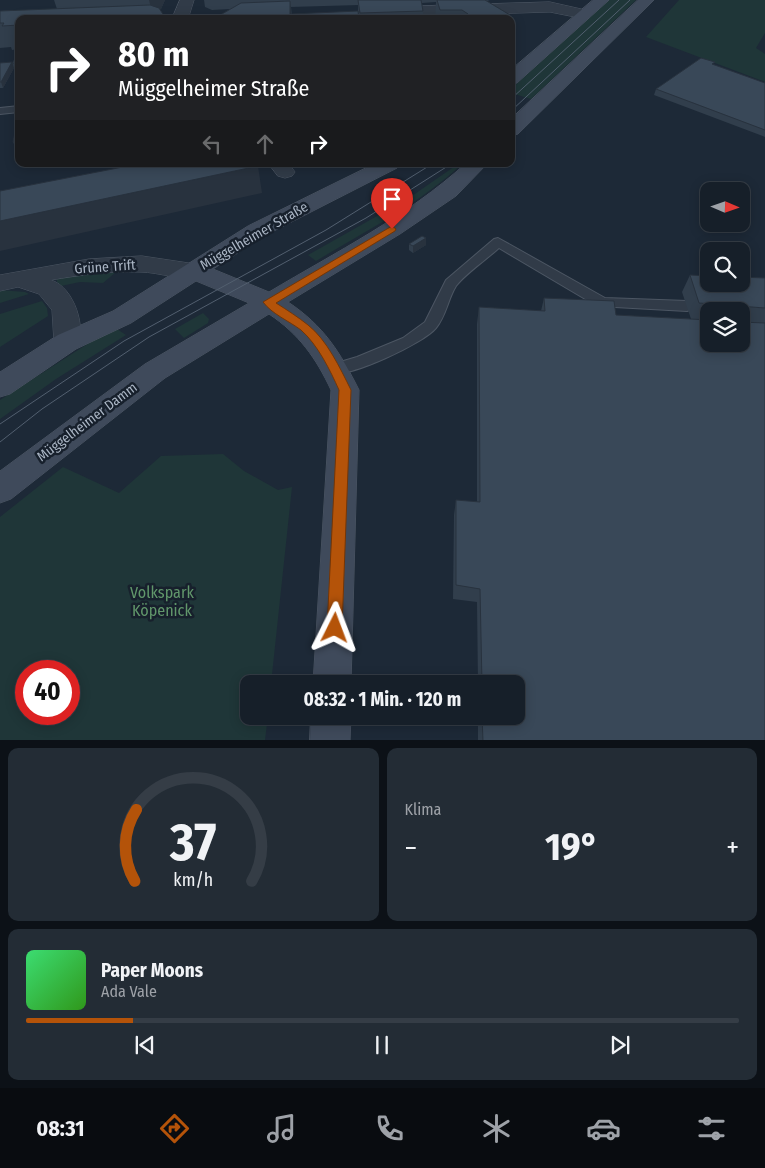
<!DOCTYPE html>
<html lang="de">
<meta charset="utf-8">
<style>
:root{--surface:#161f29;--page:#232c35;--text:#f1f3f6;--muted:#9ea2a8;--line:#353d46;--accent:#b45309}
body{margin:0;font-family:"Fira Sans Condensed",sans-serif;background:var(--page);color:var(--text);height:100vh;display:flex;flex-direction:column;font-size:19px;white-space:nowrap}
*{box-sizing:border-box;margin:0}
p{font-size:16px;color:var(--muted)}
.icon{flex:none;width:28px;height:28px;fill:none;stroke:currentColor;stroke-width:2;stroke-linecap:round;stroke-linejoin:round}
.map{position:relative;height:740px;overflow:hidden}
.details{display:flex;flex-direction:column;gap:8px;padding:8px;background:#0c1117;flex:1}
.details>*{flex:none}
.top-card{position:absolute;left:15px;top:15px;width:500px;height:152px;border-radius:10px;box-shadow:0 2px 12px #0003,0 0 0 1px var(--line);background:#202124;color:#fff;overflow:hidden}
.needle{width:32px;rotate:92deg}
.buttons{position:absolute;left:700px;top:182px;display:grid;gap:10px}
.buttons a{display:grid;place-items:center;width:50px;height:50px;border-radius:10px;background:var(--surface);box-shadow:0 2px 12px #0003,0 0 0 1px var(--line);font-size:25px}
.speed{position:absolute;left:15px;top:660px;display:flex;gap:10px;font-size:25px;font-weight:700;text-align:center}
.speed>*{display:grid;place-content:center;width:65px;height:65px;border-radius:50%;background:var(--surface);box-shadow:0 2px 12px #0003,0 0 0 1px var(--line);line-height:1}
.speed .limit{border:8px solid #d22;background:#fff;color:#111}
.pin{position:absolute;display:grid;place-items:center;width:42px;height:42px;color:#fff;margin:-51px -21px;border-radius:50% 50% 50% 0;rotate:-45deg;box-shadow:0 0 5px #0007}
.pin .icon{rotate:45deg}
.me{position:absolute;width:55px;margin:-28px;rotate:3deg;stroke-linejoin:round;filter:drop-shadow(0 0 4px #0008)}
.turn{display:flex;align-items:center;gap:18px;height:105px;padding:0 20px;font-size:22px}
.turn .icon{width:65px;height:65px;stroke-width:2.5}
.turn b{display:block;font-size:35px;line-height:42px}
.lanes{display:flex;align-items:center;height:48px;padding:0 20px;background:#0003;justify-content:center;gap:25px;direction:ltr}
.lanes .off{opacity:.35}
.big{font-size:38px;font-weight:700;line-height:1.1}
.details .card{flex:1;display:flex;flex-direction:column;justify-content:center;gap:8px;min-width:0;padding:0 18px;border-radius:10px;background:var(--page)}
.details .dial{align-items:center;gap:0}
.dial svg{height:130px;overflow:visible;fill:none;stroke:var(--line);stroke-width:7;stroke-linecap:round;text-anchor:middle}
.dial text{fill:var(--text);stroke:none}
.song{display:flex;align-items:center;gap:15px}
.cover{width:60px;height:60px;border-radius:8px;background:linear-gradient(135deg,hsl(140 70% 55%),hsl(110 70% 35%))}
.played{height:5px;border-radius:2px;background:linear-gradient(90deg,var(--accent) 15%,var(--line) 15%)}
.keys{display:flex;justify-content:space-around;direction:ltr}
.heat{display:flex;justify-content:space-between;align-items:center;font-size:28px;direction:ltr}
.details .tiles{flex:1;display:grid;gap:8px;grid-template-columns:1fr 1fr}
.card:last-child{grid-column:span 2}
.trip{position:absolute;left:240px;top:675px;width:285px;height:50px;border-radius:10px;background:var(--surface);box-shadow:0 2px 12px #0003,0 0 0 1px var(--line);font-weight:700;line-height:50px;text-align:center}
.dock{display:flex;height:80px;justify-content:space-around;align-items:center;background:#090c10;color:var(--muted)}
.dock .icon{width:35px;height:35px}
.dock .active{color:var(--accent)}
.dock b{font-size:22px;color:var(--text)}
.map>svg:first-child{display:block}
</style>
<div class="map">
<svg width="765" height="741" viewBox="0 0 765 741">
<rect width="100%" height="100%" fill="#1d2937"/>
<path fill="#1f3638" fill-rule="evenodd" d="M 609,0 L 636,0 L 531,99 L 511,93 L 511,89 Z
M 679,0 L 765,0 L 765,33 L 756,48 L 765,54 L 765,82 L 646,37 Z
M 458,164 L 462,164 C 419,204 366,231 316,261 L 308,255 L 409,198 Z
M 116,272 L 103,283 L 80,282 L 61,286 L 57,282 L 57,279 C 75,272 97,273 116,272 Z
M 0,290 L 25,292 L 29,294 L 0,303 Z
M 42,301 L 47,308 L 48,316 L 0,347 L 0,314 Z
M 203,313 L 209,319 L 208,323 L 184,338 L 175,329 Z
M 114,327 L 126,335 L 56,379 L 0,419 L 0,400 Z
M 223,454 L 244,471 L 278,490 L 292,487 L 271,684 L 249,684 L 249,716 L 268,716 L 265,740 L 0,740 L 0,517 L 63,467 L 119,493 L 161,456 ZM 26,671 L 69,671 L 69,714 L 26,714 Z"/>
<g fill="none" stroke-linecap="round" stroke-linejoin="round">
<g stroke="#4c5663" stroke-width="2">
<path id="lane" d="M 19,106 L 19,112 L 0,114 L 0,108 Z
M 498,238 L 605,298 L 687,301 L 692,303 L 694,306 L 692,309 L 687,311 L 597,306 L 499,248 C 488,258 464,275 456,286 C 448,299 446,316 436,328 C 424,343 348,379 330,373 L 328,369 L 330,365 L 357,357 L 403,338 L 425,322 L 446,280 L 494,239 Z"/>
</g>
<g stroke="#4c5663" stroke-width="1">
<path id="street" d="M 180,0 L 194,0 L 188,19 L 172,19 Z
M 550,2 L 590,11 L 593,14 L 590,17 L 585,19 L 550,12 L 387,17 L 382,15 L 379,12 L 382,9 L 387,7 Z
M 269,164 L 289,164 L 295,172 L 292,176 L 285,178 L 278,176 Z
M 142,256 L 202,265 L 205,271 L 202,277 C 182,282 160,272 140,272 C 110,271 80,275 51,280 C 74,287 88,329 76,349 L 67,352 L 58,349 L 54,342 L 52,310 L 39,294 L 18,287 L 0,291 L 0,275 L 89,259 Z"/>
</g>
<g stroke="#4c5663" stroke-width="1">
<path id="secondary" d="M 593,0 L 609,0 L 517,83 L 511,84 L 511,70 Z
M 638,0 L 654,0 L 518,134 L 511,136 L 511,119 Z
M 374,164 L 400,164 L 397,168 L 264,236 L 213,269 L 269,292 C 336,252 408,216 465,164 L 487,164 L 456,196 L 400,234 L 288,302 C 324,326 340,352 359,390 L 351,684 L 313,684 L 331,390 C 316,358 299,334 269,314 L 165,378 L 11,499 L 0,503 L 0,471 L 145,364 L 249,303 L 196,281 L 131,323 L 76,349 L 10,394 L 0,397 L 0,372 L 58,335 L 113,311 L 248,226 Z
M 311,716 L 351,716 L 350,741 L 310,741 Z"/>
</g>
<use href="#lane" fill="#313b48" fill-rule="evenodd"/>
<use href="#street" fill="#313b48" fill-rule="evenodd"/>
<use href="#secondary" fill="#3f4a5b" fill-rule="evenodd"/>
<path stroke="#525f6f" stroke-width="1" d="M 511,99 L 619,0
M 511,111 L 630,0
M 0,424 L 124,341 L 326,230 L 432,164
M 0,442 L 42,409 L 149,337 L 366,218 L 451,164"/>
</g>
<path fill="#313e4c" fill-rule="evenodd" d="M 54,0 L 165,0 L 161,9 L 19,19 L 19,49 L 12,50 L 11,47 L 0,48 L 0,11 L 57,9 Z
M 204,0 L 490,0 L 487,1 L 510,15 L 509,19 L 435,19 L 436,2 L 422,3 L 423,11 L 423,19 L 215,19 L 230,9 L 212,10 L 205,7 ZM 358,5 L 358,11 L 292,16 L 291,7 Z
M 19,54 L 19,81 L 14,68 L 3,88 L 0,88 L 0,63 L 12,63 Z
M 714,65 L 765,83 L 765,137 L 654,95 L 656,89 Z
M 19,128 L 19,154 L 13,142 Z
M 409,244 L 426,245 L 413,253 L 409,250 Z
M 690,275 L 765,278 L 765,741 L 478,741 L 478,716 L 516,716 L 516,684 L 478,684 L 477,602 L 453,599 L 454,515 L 456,500 L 477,502 L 477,324 L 479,307 L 541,311 L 544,298 L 616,315 L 691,319 L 682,292 ZM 709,311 L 741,311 L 741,344 L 709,344 Z"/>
<path fill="#28323e" d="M 149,0 L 165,0 L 161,9 L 152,12 Z
M 290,1 L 292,19 L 290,19 Z
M 12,62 L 14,68 L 3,88 L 1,82 Z
M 258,166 L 262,193 L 0,251 L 0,221 Z
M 426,238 L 426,245 L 413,253 L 413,246 Z"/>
<path fill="#394858" stroke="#28323e" d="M 358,0 L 421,0 L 423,11 L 360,13 Z
M 437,0 L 485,0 L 510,15 L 505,19 L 462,19 L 468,14 L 462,10 L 440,10 Z
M 290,1 L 290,15 L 260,16 L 256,19 L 215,18 L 241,3 Z
M 150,5 L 159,8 L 166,19 L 19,19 L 19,25 L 2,26 L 4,23 L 0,23 L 0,11 Z
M 358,11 L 359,19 L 291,19 L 292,14 Z
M 19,54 L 19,63 L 12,63 Z
M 701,58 L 715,62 L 712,64 L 765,83 L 765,130 L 656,89 Z
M 12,62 L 1,82 L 0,82 L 0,63 Z
M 16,128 L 19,128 L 19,141 L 13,142 Z
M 138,164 L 257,164 L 258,166 L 0,221 L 0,191 Z
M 422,236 L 426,238 L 413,246 L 409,244 Z
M 690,275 L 709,276 L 709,284 L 741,284 L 741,277 L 765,278 L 765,308 L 699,303 Z
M 544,298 L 614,301 L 616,315 L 709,320 L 709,344 L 741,344 L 741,322 L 765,323 L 765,741 L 483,741 L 482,716 L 516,716 L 516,684 L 482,684 L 480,589 L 456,585 L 456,500 L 480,502 L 479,307 L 545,311 Z"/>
<path fill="#b45309" stroke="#753606" d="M 392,226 L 396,229 L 395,231 L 276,303 C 287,310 298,317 308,325 C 327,340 340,368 351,390 L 342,628 L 340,634 L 335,636 L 330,634 L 327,628 L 339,390 C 330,370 318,345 301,330 C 289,321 272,314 263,302 Z"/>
<g text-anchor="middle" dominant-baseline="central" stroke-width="5" stroke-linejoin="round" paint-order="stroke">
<g font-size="14" fill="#abb6c5" stroke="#17202c">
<text transform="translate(254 236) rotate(-30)">Müggelheimer Straße</text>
<text transform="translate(105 267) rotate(-4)">Grüne Trift</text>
<text transform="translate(87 422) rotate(-37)">Müggelheimer Damm</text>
</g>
<g font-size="16" fill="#61976b" stroke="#17202c">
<text x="162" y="592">Volkspark<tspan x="162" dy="18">Köpenick</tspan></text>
</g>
</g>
</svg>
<div class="buttons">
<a><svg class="needle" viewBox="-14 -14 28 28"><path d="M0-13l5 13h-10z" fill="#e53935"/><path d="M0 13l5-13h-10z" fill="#9ea2a8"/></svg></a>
<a><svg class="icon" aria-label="search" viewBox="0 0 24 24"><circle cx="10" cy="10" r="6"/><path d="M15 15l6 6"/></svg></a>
<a><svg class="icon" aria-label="layers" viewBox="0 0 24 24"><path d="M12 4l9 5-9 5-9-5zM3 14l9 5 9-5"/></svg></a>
</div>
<div class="speed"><div class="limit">40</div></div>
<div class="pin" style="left:392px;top:229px;background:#d93025"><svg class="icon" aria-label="arrive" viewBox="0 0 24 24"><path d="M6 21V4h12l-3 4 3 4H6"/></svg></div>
<svg class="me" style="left:335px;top:628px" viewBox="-20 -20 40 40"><path d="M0-17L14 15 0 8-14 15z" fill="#b45309" stroke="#fff" stroke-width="4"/></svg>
<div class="trip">08:32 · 1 Min. · 120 m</div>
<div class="top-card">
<div class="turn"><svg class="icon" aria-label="right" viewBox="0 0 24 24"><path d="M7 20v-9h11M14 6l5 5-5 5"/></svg><div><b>80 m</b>Müggelheimer Straße</div></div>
<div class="lanes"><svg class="icon off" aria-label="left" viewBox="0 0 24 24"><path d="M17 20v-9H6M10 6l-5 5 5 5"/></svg><svg class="icon off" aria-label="ahead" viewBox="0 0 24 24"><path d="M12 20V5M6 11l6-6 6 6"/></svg><svg class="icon" aria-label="right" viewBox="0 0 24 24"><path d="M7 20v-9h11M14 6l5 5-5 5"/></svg></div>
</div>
</div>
<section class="details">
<div class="tiles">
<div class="card dial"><svg viewBox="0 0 100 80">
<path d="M14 69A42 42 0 1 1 86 69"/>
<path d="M14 69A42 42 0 0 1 15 25" stroke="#b45309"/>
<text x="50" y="56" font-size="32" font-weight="700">37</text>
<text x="50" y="72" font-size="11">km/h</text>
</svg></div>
<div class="card"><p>Klima</p>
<div class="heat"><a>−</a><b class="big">19°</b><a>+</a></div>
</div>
<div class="card">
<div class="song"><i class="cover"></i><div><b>Paper Moons</b><p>Ada Vale</p></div></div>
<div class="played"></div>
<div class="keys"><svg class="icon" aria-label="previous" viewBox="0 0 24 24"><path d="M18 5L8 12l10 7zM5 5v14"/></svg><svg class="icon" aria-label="pause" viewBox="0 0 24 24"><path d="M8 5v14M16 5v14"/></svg><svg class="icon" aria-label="next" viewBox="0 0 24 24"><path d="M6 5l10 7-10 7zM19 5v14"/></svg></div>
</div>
</div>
</section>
<nav class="dock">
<b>08:31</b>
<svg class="icon active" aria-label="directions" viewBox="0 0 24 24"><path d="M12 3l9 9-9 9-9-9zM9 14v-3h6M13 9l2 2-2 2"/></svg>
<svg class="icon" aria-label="music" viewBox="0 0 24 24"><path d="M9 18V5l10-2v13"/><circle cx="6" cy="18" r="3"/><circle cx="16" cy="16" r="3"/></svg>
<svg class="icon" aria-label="phone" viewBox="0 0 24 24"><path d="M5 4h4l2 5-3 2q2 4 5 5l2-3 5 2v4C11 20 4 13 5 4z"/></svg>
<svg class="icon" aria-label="climate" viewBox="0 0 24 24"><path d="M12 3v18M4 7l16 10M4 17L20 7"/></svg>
<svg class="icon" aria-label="car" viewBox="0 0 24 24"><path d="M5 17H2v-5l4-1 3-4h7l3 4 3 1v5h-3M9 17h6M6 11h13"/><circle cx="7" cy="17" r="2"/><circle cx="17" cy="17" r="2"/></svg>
<svg class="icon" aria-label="filters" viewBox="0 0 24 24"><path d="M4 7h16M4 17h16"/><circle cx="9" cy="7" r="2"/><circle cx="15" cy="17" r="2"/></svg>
</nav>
